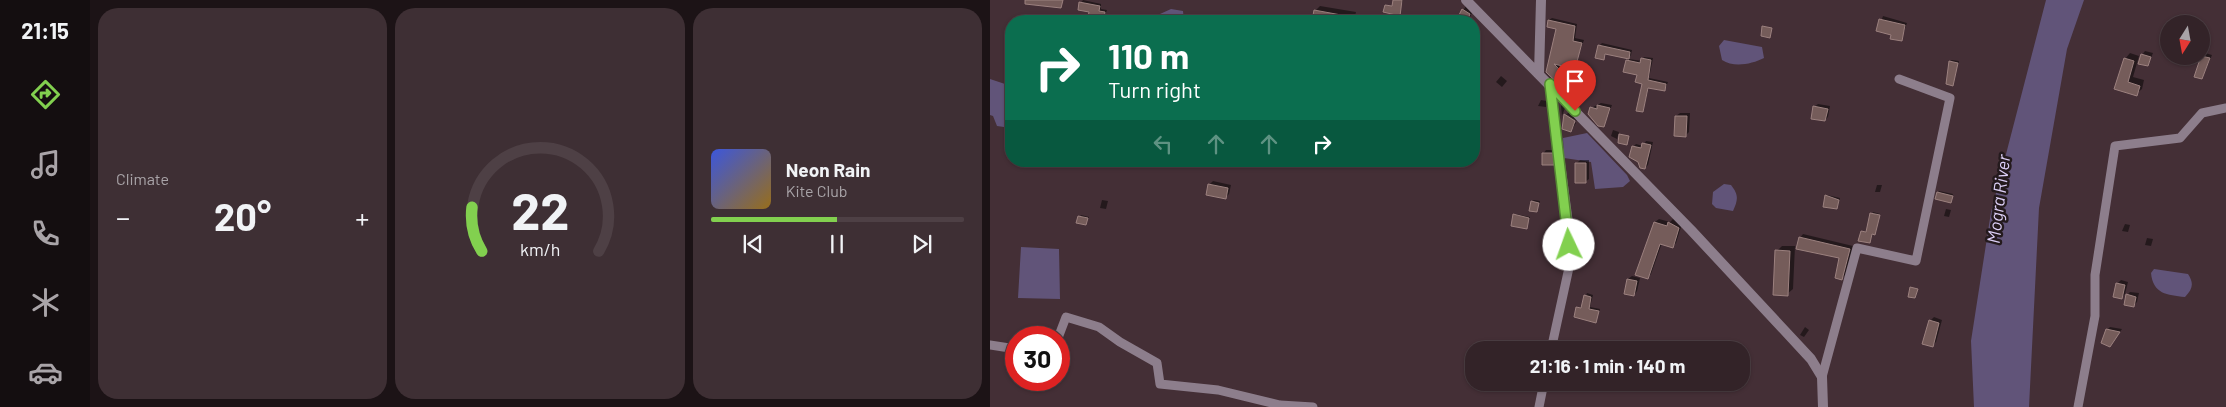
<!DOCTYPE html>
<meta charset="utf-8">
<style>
:root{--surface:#332328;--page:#3e2f34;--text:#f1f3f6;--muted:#a9a4a8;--line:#4e4045;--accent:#82d04f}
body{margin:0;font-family:Barlow,sans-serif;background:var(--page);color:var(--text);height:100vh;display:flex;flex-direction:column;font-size:19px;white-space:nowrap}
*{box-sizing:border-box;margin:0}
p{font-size:16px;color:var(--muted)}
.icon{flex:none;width:28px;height:28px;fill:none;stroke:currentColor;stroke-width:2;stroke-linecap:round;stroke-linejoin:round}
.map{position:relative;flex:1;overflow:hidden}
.details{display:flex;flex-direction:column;gap:8px;padding:8px;background:#1c1316;width:900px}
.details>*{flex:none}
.top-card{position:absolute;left:15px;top:15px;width:475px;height:152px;border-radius:20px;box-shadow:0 1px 4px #0004,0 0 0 1px var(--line);background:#0b6e4f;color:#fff;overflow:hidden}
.needle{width:32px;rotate:191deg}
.tools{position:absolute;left:1170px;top:15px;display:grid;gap:10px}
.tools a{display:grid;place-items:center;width:50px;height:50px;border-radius:50%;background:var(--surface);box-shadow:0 1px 4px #0004,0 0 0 1px var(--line);font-size:25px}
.speed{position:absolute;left:15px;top:326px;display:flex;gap:10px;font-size:25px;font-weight:700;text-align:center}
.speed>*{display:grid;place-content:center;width:65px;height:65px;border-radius:50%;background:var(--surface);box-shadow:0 1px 4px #0004,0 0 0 1px var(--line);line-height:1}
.speed .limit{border:8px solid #d22;background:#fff;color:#111}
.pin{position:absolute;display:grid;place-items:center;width:42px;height:42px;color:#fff;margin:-51px -21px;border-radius:50% 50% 50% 0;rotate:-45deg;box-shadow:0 0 5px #0007}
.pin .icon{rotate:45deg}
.me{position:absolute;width:55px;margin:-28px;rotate:357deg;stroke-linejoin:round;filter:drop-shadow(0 0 4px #0008)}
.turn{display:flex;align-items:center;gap:18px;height:105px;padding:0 20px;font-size:22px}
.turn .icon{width:65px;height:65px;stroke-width:2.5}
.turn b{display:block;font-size:35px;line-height:42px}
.lanes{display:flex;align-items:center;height:48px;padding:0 20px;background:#0003;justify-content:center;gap:25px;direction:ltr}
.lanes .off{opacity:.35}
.big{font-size:38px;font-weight:700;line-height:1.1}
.details .widget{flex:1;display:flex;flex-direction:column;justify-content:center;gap:8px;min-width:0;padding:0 18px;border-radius:20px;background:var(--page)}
.details .dial{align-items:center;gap:0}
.dial svg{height:130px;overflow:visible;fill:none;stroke:var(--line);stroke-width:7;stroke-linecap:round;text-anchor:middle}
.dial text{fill:var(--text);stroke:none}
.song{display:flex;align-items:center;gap:15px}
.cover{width:60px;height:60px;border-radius:8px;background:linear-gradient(135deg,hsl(230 70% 55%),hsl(40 70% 35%))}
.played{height:5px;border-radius:2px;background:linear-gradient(90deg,var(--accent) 50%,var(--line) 50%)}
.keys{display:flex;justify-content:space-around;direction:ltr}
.heat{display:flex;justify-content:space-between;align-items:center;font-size:28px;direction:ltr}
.details .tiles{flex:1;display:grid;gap:8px;grid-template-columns:repeat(3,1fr)}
.trip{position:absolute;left:475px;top:341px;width:285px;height:50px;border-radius:20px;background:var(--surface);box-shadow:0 1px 4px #0004,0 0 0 1px var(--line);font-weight:700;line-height:50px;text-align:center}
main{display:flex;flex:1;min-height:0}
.tabs{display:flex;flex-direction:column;width:90px;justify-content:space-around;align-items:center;background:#140e10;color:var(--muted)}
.tabs .icon{width:35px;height:35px}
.tabs .current{color:var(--accent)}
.tabs b{font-size:22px;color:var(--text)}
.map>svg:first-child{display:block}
</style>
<main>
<nav class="tabs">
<b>21:15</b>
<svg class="icon current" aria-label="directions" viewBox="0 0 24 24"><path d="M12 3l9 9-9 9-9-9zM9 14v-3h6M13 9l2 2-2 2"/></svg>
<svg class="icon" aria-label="music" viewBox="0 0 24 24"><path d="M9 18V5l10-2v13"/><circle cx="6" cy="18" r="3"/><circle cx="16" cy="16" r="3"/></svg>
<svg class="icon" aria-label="phone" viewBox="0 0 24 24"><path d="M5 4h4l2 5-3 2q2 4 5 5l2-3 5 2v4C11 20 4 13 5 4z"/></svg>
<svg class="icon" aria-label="climate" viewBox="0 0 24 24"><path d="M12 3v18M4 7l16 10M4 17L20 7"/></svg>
<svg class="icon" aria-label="car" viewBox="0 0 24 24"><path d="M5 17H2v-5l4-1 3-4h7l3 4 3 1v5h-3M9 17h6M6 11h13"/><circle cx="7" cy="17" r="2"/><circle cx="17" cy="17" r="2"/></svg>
</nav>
<section class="details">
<div class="tiles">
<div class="widget"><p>Climate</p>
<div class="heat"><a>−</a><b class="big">20°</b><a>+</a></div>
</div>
<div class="widget dial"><svg viewBox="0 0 100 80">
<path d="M14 69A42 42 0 1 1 86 69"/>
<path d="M14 69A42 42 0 0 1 8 42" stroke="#82d04f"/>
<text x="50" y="56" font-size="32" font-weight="700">22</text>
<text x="50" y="72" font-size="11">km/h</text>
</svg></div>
<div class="widget">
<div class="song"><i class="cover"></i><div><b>Neon Rain</b><p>Kite Club</p></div></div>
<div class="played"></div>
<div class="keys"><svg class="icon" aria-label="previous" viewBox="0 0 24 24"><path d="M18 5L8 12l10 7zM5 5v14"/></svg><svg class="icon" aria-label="pause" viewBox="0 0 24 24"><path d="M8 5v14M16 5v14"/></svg><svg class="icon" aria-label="next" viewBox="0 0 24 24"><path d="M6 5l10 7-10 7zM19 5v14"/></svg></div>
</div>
</div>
</section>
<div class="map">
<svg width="1236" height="407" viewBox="0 0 1236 407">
<rect width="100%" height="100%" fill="#442f36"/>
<path fill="#615479" d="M 1056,0 L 1094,0 L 1077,49 L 1049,208 L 1039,407 L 984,407 L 981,341 L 1001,212 Z
M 181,9 L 193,11 L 194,21 L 166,21 L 170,14 Z
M 734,40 L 772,47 L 774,58 C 762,64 744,68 732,60 L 729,46 Z
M 0,79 L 21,86 L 21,128 L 7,126 L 3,116 L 0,115 Z
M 597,133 L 637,175 L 640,181 L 633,187 L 605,189 L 601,162 L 574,158 L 573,138 Z
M 734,184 L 741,185 C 749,195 748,200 743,211 L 726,208 L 722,204 L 723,192 Z
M 31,247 L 69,249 L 70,299 L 28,298 Z
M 1164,269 L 1198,274 C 1204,283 1203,289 1195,297 C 1177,295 1163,294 1161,273 Z"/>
<path fill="#0007" d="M 93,0 L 111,4 L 111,9 L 117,10 L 113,21 L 98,21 L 100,11 L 91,3 Z
M 405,0 L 413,0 L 409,14 L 396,5 L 404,5 Z
M 330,6 L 366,12 L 364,21 L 323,21 L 325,11 Z
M 476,6 L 483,11 L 478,21 L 467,21 Z
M 893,16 L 917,23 L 911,40 L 903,34 L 888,30 Z
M 562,18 L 587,24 L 585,38 L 594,40 L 584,68 L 568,64 L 583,79 L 581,81 L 590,90 L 583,97 L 557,71 L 567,28 L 559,20 Z
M 612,43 L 642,50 L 641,55 L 639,57 L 617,53 L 613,58 L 609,46 Z
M 1155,51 L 1163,53 L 1158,65 L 1152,55 Z
M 1140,53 L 1149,56 L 1143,77 L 1154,80 L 1152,89 L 1146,94 L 1126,88 L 1135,59 Z
M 1215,53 L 1222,55 L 1212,78 L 1212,57 Z
M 654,57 L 663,58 L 659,78 L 678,82 L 675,90 L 659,87 L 653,111 L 653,83 L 637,61 L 639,59 L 652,61 Z
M 962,60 L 969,61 L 962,84 L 960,61 Z
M 511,76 L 517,81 L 512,87 L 506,82 Z
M 551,100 L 557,101 L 556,107 L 548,106 Z
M 611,103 L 622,105 L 614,126 L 601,108 Z
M 828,104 L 840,106 L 838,117 L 835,120 L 824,107 Z
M 571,105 L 575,108 L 572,116 L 571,106 Z
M 579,112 L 588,118 L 587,121 L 576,114 L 576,117 L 586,123 L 581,131 L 576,115 Z
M 690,113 L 700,113 L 699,132 L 696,135 L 686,116 Z
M 623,130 L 629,132 L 627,139 L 621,136 Z
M 656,141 L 663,142 L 658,165 L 655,168 L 643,147 L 646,144 L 653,146 Z
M 556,150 L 566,150 L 567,161 L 564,164 L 553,164 L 553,154 Z
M 590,160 L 599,160 L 599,179 L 595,182 L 586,164 Z
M 76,161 L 87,161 L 84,164 Z
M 223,181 L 241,185 L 239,194 L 236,197 L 219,185 Z
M 887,185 L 892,185 L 890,192 L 885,192 Z
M 949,191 L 963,194 L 962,200 L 961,201 L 948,193 Z
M 837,195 L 850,198 L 847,208 L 836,196 Z
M 112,200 L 118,201 L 116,209 L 110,208 Z
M 544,200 L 550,201 L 547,211 L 542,201 Z
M 956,209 L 961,210 L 959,217 L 954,216 Z
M 883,212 L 890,214 L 886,232 L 883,233 L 880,242 L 872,231 L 878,231 Z
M 526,214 L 540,217 L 536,227 L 524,215 Z
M 91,215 L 99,217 L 96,224 L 88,222 Z
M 669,219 L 680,222 L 683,219 L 692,224 L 686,243 L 683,246 L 672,243 L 661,274 L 657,278 L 647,274 L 665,222 Z
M 1135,224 L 1140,225 L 1138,232 L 1132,231 Z
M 813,234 L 863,246 L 855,275 L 852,278 L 851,257 L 810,238 Z
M 1157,238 L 1163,239 L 1161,246 L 1155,245 Z
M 563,239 L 576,242 L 575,248 L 572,251 L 560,243 Z
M 792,246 L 805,246 L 803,289 L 797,294 L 787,251 Z
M 642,276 L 650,278 L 647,291 L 644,295 L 635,293 L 638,279 Z
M 1131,280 L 1138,282 L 1135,294 L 1132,297 L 1127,284 Z
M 1140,292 L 1149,293 L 1147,302 L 1143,306 L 1137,295 Z
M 597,293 L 603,295 L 600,307 L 610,309 L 606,321 L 588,308 L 592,306 Z
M 944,317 L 952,320 L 946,342 L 943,345 L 940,321 Z
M 815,327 L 819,330 L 814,337 L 810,335 Z
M 1120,327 L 1132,329 L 1120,346 L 1117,330 Z"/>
<path fill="#755c5a" stroke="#9c817f" d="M 35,0 L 73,0 L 71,8 L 35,4 Z
M 403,0 L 412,0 L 410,16 L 393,12 L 395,5 L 402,6 Z
M 89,2 L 110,6 L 109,11 L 115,12 L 114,20 L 97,21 L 99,12 L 88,10 Z
M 472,9 L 480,14 L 477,21 L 466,21 Z
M 324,10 L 362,17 L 362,21 L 322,21 Z
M 889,19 L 915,25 L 912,41 L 900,39 L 901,35 L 886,31 Z
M 558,20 L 585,26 L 583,41 L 592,43 L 585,69 L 564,64 L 582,82 L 579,84 L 588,93 L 583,98 L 556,72 L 566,29 L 557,27 Z
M 772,26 L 782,28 L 780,38 L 771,36 Z
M 608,45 L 640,52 L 639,59 L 615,54 L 614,60 L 605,58 Z
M 1151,54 L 1161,57 L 1158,66 L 1148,64 Z
M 1211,56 L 1220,58 L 1212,79 L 1204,77 Z
M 651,58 L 661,60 L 658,80 L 676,84 L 675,91 L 658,88 L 653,112 L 646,111 L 652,84 L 645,82 L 647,75 L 633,72 L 636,60 L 650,63 Z
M 1134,58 L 1144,61 L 1138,82 L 1150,86 L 1147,96 L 1124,89 Z
M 959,61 L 968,63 L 963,86 L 956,84 Z
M 607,105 L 620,108 L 614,127 L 608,126 L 598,114 L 600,107 L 607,109 Z
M 823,106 L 838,109 L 835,121 L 821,119 Z
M 574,114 L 585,121 L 581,132 L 572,129 Z
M 685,116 L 697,116 L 696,137 L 684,136 Z
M 629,134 L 639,136 L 637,145 L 628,143 Z
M 652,143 L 661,145 L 655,169 L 650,168 L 648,162 L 639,157 L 642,146 L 651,148 Z
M 552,153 L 563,153 L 564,165 L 552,165 Z
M 585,163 L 596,163 L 596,183 L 585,183 Z
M 218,184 L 238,188 L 236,199 L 216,195 Z
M 947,192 L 963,196 L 961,203 L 945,199 Z
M 835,195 L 849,200 L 847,209 L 833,207 Z
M 541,201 L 549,203 L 547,212 L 539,211 Z
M 880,213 L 890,215 L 885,235 L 882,234 L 880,243 L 868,241 L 871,231 L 876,232 Z
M 523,214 L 539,218 L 537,229 L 521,226 Z
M 88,216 L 98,218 L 96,225 L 86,223 Z
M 664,222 L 677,226 L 678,222 L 689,228 L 683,248 L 670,244 L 658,279 L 645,275 Z
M 809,237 L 860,249 L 852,280 L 845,278 L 849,258 L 806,249 Z
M 559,242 L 573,245 L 572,252 L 557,249 Z
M 785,250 L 800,251 L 798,296 L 783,295 Z
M 637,279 L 647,281 L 644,296 L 634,294 Z
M 1126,283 L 1135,285 L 1132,299 L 1123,297 Z
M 920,287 L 928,289 L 925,298 L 918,297 Z
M 1136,294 L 1146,297 L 1144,307 L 1134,305 Z
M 594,295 L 601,297 L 599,309 L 609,311 L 606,323 L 584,317 L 586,307 L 591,308 Z
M 939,320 L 949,323 L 943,347 L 932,344 Z
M 1116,329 L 1130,332 L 1120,347 L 1111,343 Z"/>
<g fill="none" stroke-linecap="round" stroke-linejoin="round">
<path stroke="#8d7e8c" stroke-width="9" d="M 560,84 L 579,227 L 580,263 L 561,350
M 68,338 L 76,317 L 109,327 L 130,342 L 167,363 L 170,384 L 228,390 L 290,405 L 323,407
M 0,345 L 26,349
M 832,377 L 867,248 L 926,261 L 960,98 L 909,79
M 549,407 L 554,382
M 1088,407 L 1105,316 L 1105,275 L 1125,146 L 1190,138 L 1212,113 L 1236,108"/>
<path stroke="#8d7e8c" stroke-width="10" d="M 476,0 L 701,230 L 821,359 L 832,377 L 833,407
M 549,74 L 551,0"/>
</g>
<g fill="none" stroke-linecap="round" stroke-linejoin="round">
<g stroke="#548733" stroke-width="12">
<path id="route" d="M 579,245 L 560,84 L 585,111"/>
</g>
<use href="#route" stroke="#82d04f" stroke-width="9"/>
</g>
<g text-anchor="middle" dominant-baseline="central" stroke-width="5" stroke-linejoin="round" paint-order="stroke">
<g font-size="18" font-style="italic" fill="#dccff6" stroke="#241a1d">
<text transform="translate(1008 199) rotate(-83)">Mogra River</text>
</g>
</g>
</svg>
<div class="tools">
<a><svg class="needle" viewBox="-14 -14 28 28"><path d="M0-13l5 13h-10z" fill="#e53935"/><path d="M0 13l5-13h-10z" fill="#a9a4a8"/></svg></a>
</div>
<div class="speed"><div class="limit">30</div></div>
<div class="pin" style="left:585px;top:111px;background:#d93025"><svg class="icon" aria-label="arrive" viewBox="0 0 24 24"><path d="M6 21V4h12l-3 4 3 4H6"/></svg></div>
<svg class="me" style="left:579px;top:245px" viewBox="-20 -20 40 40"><circle r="19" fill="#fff"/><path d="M0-13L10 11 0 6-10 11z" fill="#82d04f"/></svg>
<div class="trip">21:16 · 1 min · 140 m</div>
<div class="top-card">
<div class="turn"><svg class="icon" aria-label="right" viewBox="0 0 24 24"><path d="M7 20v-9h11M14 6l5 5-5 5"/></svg><div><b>110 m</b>Turn right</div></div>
<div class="lanes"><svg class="icon off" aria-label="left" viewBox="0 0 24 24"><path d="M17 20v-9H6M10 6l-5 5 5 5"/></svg><svg class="icon off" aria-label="ahead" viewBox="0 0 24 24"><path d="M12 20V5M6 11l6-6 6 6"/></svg><svg class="icon off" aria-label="ahead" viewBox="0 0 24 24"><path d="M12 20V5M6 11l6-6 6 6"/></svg><svg class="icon" aria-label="right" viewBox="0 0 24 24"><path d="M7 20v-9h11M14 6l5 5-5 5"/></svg></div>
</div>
</div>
</main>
